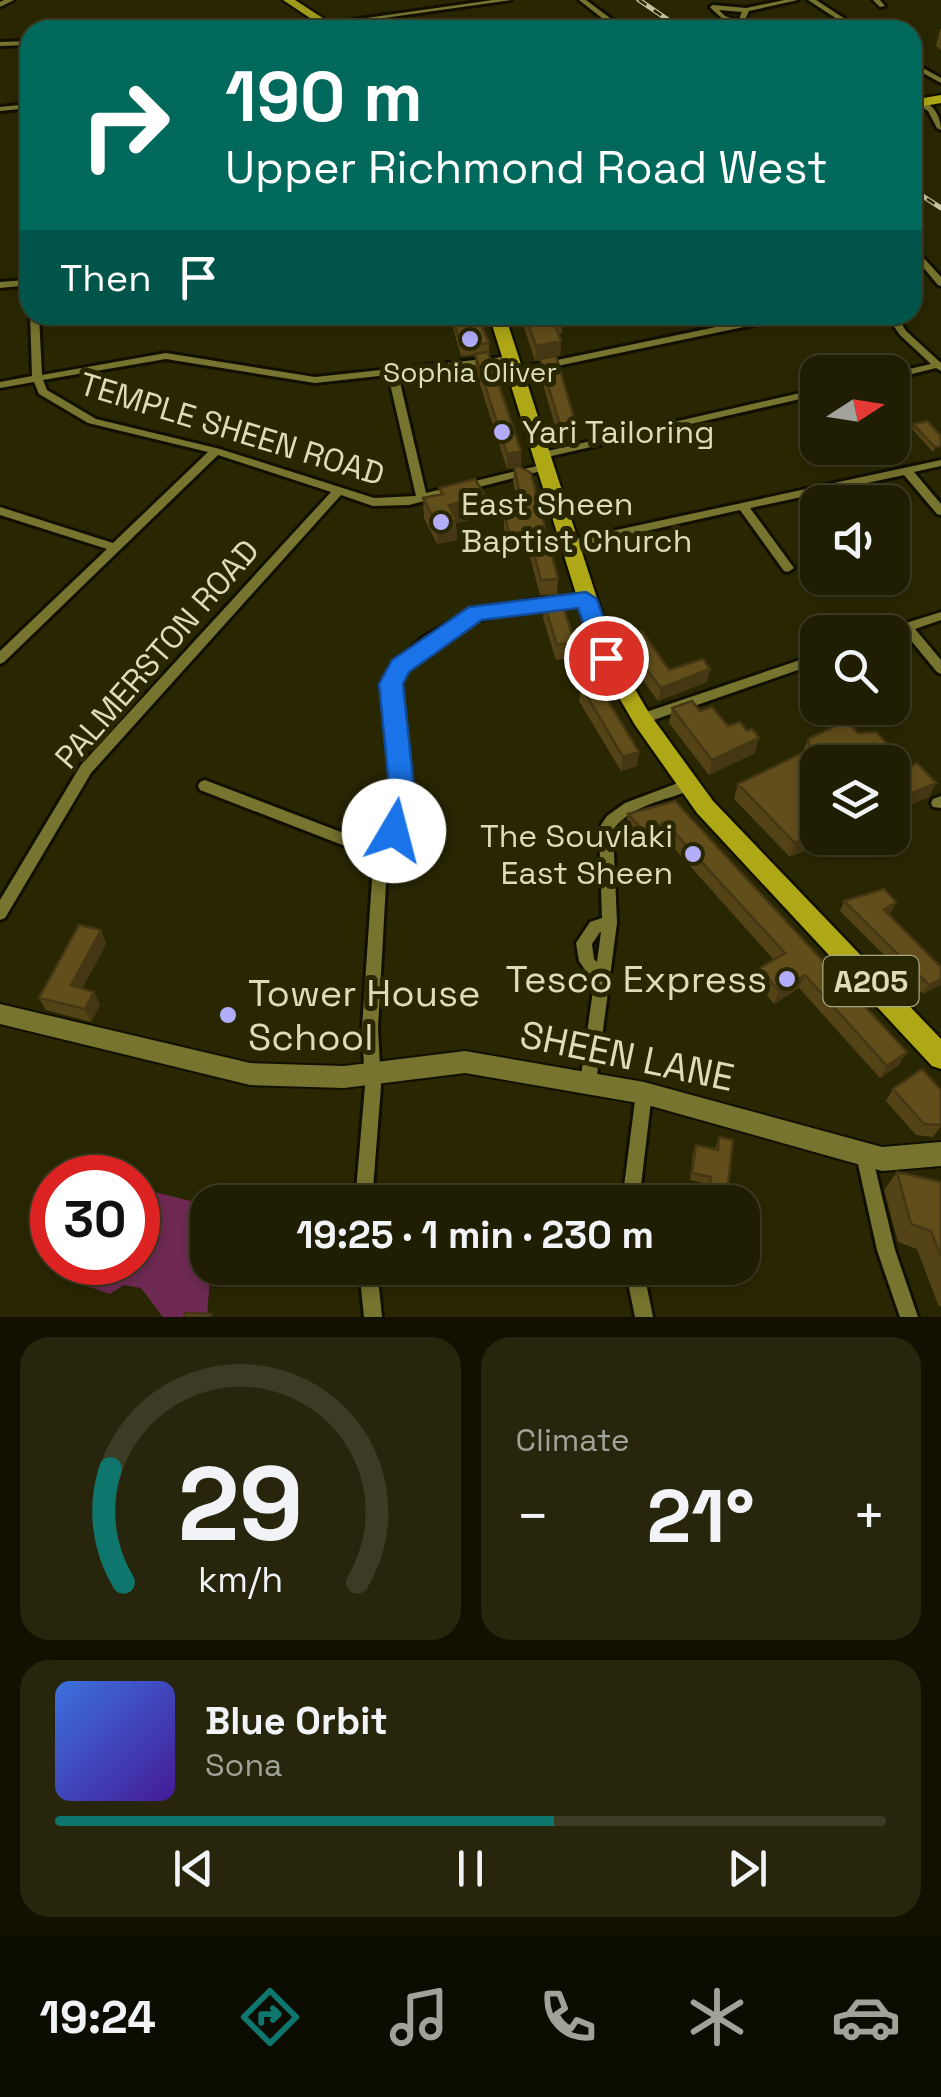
<!DOCTYPE html>
<meta charset="utf-8">
<style>
:root{--surface:#1f1d02;--page:#27260c;--text:#f1f3f6;--muted:#a1a299;--line:#3c3b24;--accent:#0f766e}
body{margin:0;font-family:"Space Grotesk",sans-serif;background:var(--page);color:var(--text);height:100vh;display:flex;flex-direction:column;font-size:38px;white-space:nowrap}
*{box-sizing:border-box;margin:0}
p{font-size:32px;color:var(--muted)}
.icon{flex:none;width:55px;height:55px;fill:none;stroke:currentColor;stroke-width:2;stroke-linecap:round;stroke-linejoin:round}
.map{position:relative;height:1317px;overflow:hidden}
.side{display:flex;flex-direction:column;gap:20px;padding:20px;background:#111001;flex:1}
.side>*{flex:none}
.guide{position:absolute;left:20px;top:20px;width:902px;height:305px;border-radius:30px;box-shadow:0 5px 15px #0003,0 0 0 2px var(--line);background:#00695c;color:#fff;overflow:hidden}
.needle{width:65px;rotate:78deg}
.buttons{position:absolute;left:800px;top:355px;display:grid;gap:20px}
.buttons a{display:grid;place-items:center;width:110px;height:110px;border-radius:20px;background:var(--surface);box-shadow:0 5px 15px #0003,0 0 0 2px var(--line);font-size:50px}
.speed{position:absolute;left:30px;top:1155px;display:flex;gap:20px;font-size:50px;font-weight:700;text-align:center}
.speed>*{display:grid;place-content:center;width:130px;height:130px;border-radius:50%;background:var(--surface);box-shadow:0 5px 15px #0003,0 0 0 2px var(--line);line-height:1}
.speed .limit{border:15px solid #d22;background:#fff;color:#111}
.pin{position:absolute;display:grid;place-items:center;width:85px;height:85px;color:#fff;margin:-42px;border:5px solid #fff;border-radius:50%;box-shadow:0 2px 10px #0007}
.me{position:absolute;width:110px;margin:-55px;rotate:8deg;stroke-linejoin:round;filter:drop-shadow(0 0 8px #0008)}
.turn{display:flex;align-items:center;gap:35px;height:210px;padding:0 40px;font-size:45px}
.turn .icon{width:130px;height:130px;stroke-width:2.5}
.turn b{display:block;font-size:70px;line-height:85px}
.then{display:flex;align-items:center;height:95px;padding:0 40px;background:#0003;gap:20px;font-size:38px}
.big{font-size:75px;font-weight:700;line-height:1.1}
.side .tile{flex:1;display:flex;flex-direction:column;justify-content:center;gap:15px;min-width:0;padding:0 35px;border-radius:30px;background:var(--page)}
.side .dial{align-items:center;gap:0}
.dial svg{height:260px;overflow:visible;fill:none;stroke:var(--line);stroke-width:7;stroke-linecap:round;text-anchor:middle}
.dial text{fill:var(--text);stroke:none}
.song{display:flex;align-items:center;gap:30px}
.cover{width:120px;height:120px;border-radius:15px;background:linear-gradient(135deg,hsl(220 70% 55%),hsl(260 70% 35%))}
.played{height:10px;border-radius:5px;background:linear-gradient(90deg,var(--accent) 60%,var(--line) 60%)}
.keys{display:flex;justify-content:space-around;direction:ltr}
.heat{display:flex;justify-content:space-between;align-items:center;font-size:55px;direction:ltr}
.side .tiles{flex:1;display:grid;gap:20px;grid-template-columns:1fr 1fr}
.tile:last-child{grid-column:span 2}
.trip{position:absolute;left:190px;top:1185px;width:570px;height:100px;border-radius:30px;background:var(--surface);box-shadow:0 5px 15px #0003,0 0 0 2px var(--line);font-weight:700;line-height:100px;text-align:center}
.tab-bar{display:flex;height:160px;justify-content:space-around;align-items:center;background:#0c0c01;color:var(--muted)}
.tab-bar .icon{width:70px;height:70px}
.tab-bar .selected{color:var(--accent)}
.tab-bar b{font-size:45px;color:var(--text)}
.map>svg:first-child{display:block}
</style>
<div class="map">
<svg width="941" height="1317" viewBox="0 0 941 1317">
<rect width="100%" height="100%" fill="#292702"/>
<path fill="#6f2a53" d="M 138,1188 L 207,1205 L 208,1268 L 224,1268 L 210,1276 L 207,1317 L 163,1317 L 141,1288 L 124,1285 L 110,1294 L 64,1278 L 76,1263 L 138,1262 Z"/>
<g fill="none" stroke-linecap="round" stroke-linejoin="round">
<g stroke="#111000" stroke-width="6">
<path id="minor" d="M 493,0 L 511,0 L 327,26 L 324,24 Z
M 579,0 L 586,0 L 626,30 L 619,30 L 612,25 L 580,30 L 563,30 L 607,22 Z
M 785,0 L 798,0 L 749,11 L 743,24 L 754,30 C 737,30 721,19 710,7 L 713,5 L 746,8 ZM 719,10 L 742,12 L 738,21 L 725,16 Z
M 808,0 L 816,0 L 862,30 L 854,30 Z
M 873,0 L 880,0 L 885,6 L 880,7 Z
M 30,41 L 30,45 L 0,46 L 0,42 Z
M 912,62 L 941,78 L 941,83 L 912,67 Z
M 917,100 C 932,101 941,116 941,130 L 937,128 L 928,111 L 917,104 Z
M 30,104 L 30,108 L 0,111 L 0,107 Z
M 30,206 L 30,285 L 0,288 L 0,282 L 25,280 L 26,209 Z
M 912,245 L 941,277 L 941,286 L 938,285 L 912,254 Z
M 30,314 L 39,315 L 42,375 L 166,353 L 315,377 L 513,356 L 513,360 L 510,361 L 398,374 L 426,493 L 545,464 L 550,467 L 549,469 L 409,505 L 373,506 L 341,495 L 91,773 L 5,918 L 0,920 L 0,900 L 81,765 L 331,492 L 218,455 L 4,662 L 0,664 L 0,651 L 107,549 L 0,515 L 0,507 L 113,543 L 208,452 L 88,423 L 39,394 L 34,382 L 0,388 L 0,382 L 32,376 ZM 166,359 L 315,383 L 388,375 L 416,496 L 374,498 L 220,449 L 96,419 L 47,390 L 43,380 Z
M 773,315 L 792,315 L 787,318 L 514,375 L 509,372 L 514,369 Z
M 886,315 L 896,315 L 906,331 L 941,363 L 941,371 L 936,368 L 892,379 L 892,373 L 931,364 L 900,335 Z
M 818,389 L 818,395 L 543,458 L 538,455 L 543,452 Z
M 941,460 L 941,466 L 914,472 L 941,504 L 941,515 L 937,514 L 904,475 L 750,508 L 794,568 L 788,572 L 784,571 L 740,510 L 570,548 L 564,544 L 570,540 Z
M 586,595 L 590,596 L 592,599 L 590,602 L 503,614 L 479,620 L 454,630 L 431,644 L 411,663 L 397,684 L 411,806 L 387,865 L 378,1028 L 381,1086 L 372,1202 L 355,1202 L 365,1086 L 362,1028 L 373,865 L 376,858 L 200,790 L 198,786 L 200,782 L 205,780 L 210,782 L 380,847 L 397,806 L 385,684 L 402,657 L 422,638 L 446,624 L 471,614 L 531,600 Z
M 941,612 L 941,620 L 915,629 L 941,660 L 941,674 L 937,672 L 904,632 L 892,636 L 892,632 L 885,632 L 887,629 Z
M 818,654 L 818,663 L 642,724 L 637,723 L 635,719 L 637,715 Z
M 686,780 L 691,782 L 693,786 L 691,790 C 664,801 631,805 613,830 L 617,923 L 596,1083 L 594,1089 L 588,1091 L 582,1089 L 580,1083 L 594,983 L 579,961 L 576,943 L 590,922 L 602,918 L 599,829 L 601,825 L 607,816 L 625,803 ZM 600,932 L 601,932 L 597,962 L 594,959 L 592,944 Z
M 941,796 L 941,808 L 933,807 L 931,803 L 933,799 Z
M 644,1085 L 650,1087 L 652,1093 L 639,1202 L 622,1202 L 636,1093 L 638,1087 Z
M 864,1147 L 870,1149 L 872,1155 L 895,1250 L 918,1317 L 900,1317 L 877,1250 L 856,1155 L 858,1149 Z
M 359,1268 L 377,1268 L 382,1317 L 364,1317 Z
M 625,1268 L 643,1268 L 653,1317 L 635,1317 Z"/>
</g>
<g stroke="#111000" stroke-width="5">
<path id="tertiary" d="M 4,0 L 14,0 L 0,7 L 0,2 Z"/>
</g>
<g stroke="#111000" stroke-width="4">
<path id="secondary" d="M 0,1004 L 250,1063 L 344,1066 L 465,1051 L 644,1082 L 882,1147 L 941,1142 L 941,1166 L 882,1171 L 644,1104 L 465,1073 L 344,1088 L 250,1085 L 0,1024 Z"/>
</g>
<g stroke="#111000" stroke-width="5">
<path id="primary" d="M 283,0 L 295,0 L 341,30 L 328,30 Z"/>
</g>
<g stroke="#111000" stroke-width="5">
<path id="trunk" d="M 941,95 L 941,103 L 912,108 L 912,100 Z
M 489,315 L 505,315 L 616,657 L 649,713 L 713,801 L 941,1039 L 941,1069 L 932,1066 L 697,813 L 635,725 L 596,658 Z"/>
</g>
<use href="#minor" fill="#77742f" fill-rule="evenodd"/>
<use href="#tertiary" fill="#77742f" fill-rule="evenodd"/>
<use href="#secondary" fill="#77742f" fill-rule="evenodd"/>
<use href="#primary" fill="#a09a1c" fill-rule="evenodd"/>
<use href="#trunk" fill="#aea716" fill-rule="evenodd"/>
<g stroke="#c5c4a1" stroke-width="5">
<path id="rail" d="M 639,0 L 683,30
M 912,189 L 941,208"/>
</g>
<use href="#rail" stroke="#292702" stroke-width="2.5" stroke-dasharray="9" stroke-linecap="butt"/>
</g>
<path fill="#544317" d="M 940,29 L 941,29 L 941,50 L 936,46 Z
M 520,315 L 561,315 L 562,333 L 558,333 L 561,341 L 560,356 L 556,356 L 576,425 L 575,440 L 560,443 L 540,374 L 540,360 L 535,361 Z
M 453,318 L 489,343 L 489,353 L 521,466 L 519,466 L 558,579 L 557,594 L 540,595 L 529,553 L 510,551 L 504,528 L 504,513 L 520,512 L 513,482 L 514,468 L 507,469 L 475,369 L 475,355 L 461,356 L 453,328 Z
M 913,424 L 941,436 L 933,452 L 912,429 Z
M 439,488 L 485,496 L 485,516 L 456,523 L 457,540 L 437,544 L 424,518 L 423,498 L 440,494 Z
M 547,597 L 575,642 L 573,657 L 556,660 L 543,618 L 544,603 L 547,603 Z
M 622,637 L 669,670 L 710,669 L 707,682 L 658,701 L 621,650 Z
M 581,686 L 637,766 L 621,771 L 579,701 Z
M 672,708 L 700,711 L 728,726 L 755,753 L 709,775 L 669,723 Z
M 808,739 L 910,767 L 936,783 L 929,797 L 892,813 L 892,762 L 818,838 L 790,857 L 734,799 L 738,784 L 803,752 Z
M 675,801 L 899,1065 L 880,1078 L 799,988 L 774,1004 L 755,981 L 760,968 L 774,960 L 663,836 L 643,848 L 625,828 L 628,814 Z
M 844,901 L 896,902 L 891,912 L 888,914 L 941,967 L 923,994 L 840,911 Z
M 101,930 L 106,944 L 82,989 L 94,992 L 100,1005 L 91,1022 L 46,1010 L 39,998 Z
M 893,1089 L 941,1126 L 933,1137 L 916,1135 L 886,1101 Z
M 719,1137 L 727,1194 L 724,1201 L 706,1196 L 708,1184 L 690,1180 L 693,1152 L 696,1145 L 715,1149 Z
M 897,1172 L 941,1182 L 941,1306 L 939,1307 L 917,1249 L 898,1242 L 884,1190 Z"/>
<path fill="#453713" d="M 561,341 L 560,356 L 535,361 L 536,346 Z
M 576,425 L 575,440 L 560,443 L 561,428 Z
M 521,451 L 521,466 L 507,469 L 507,454 Z
M 485,496 L 485,516 L 456,523 L 457,540 L 437,544 L 437,524 L 449,505 Z
M 710,669 L 707,682 L 658,701 L 661,688 Z
M 759,738 L 755,753 L 709,775 L 712,760 Z
M 639,752 L 637,766 L 621,771 L 623,757 Z
M 936,783 L 929,797 L 892,813 L 892,802 Z
M 665,822 L 663,836 L 643,848 L 646,833 Z
M 818,834 L 818,838 L 836,838 L 790,857 L 795,843 Z
M 896,902 L 891,912 L 879,920 L 884,910 Z
M 101,930 L 106,944 L 77,998 L 71,985 Z
M 805,975 L 799,988 L 774,1004 L 779,991 Z
M 941,979 L 941,985 L 923,994 L 929,985 Z
M 94,992 L 100,1005 L 91,1022 L 85,1009 Z
M 907,1052 L 899,1065 L 880,1078 L 887,1066 Z"/>
<path fill="#624e1b" stroke="#453713" stroke-width="2.5" d="M 468,315 L 478,315 L 489,343 L 461,346 L 453,318 Z
M 525,315 L 561,315 L 562,318 L 553,319 L 561,341 L 536,346 Z
M 488,352 L 521,451 L 507,454 L 475,354 Z
M 556,356 L 576,425 L 561,428 L 540,359 Z
M 927,421 L 941,436 L 941,446 L 935,447 L 913,424 Z
M 518,466 L 531,473 L 558,579 L 541,580 L 530,538 L 510,536 L 504,513 L 524,512 L 514,467 Z
M 475,479 L 485,496 L 449,505 L 456,520 L 437,524 L 423,498 L 443,494 L 439,488 Z
M 559,595 L 575,642 L 557,645 L 544,603 L 549,602 L 547,597 Z
M 642,631 L 669,670 L 703,659 L 710,669 L 661,688 L 622,637 Z
M 596,681 L 639,752 L 623,757 L 581,686 Z
M 692,701 L 700,711 L 712,707 L 728,726 L 740,722 L 747,731 L 752,729 L 759,738 L 712,760 L 672,708 Z
M 846,721 L 858,733 L 876,732 L 910,767 L 917,763 L 936,783 L 892,802 L 892,762 L 818,762 L 818,834 L 795,843 L 738,784 L 810,749 L 808,739 Z
M 675,801 L 907,1052 L 887,1066 L 805,975 L 779,991 L 760,968 L 785,953 L 665,822 L 646,833 L 628,814 Z
M 884,889 L 896,902 L 884,910 L 941,967 L 941,979 L 929,985 L 844,901 Z
M 79,925 L 101,930 L 71,985 L 94,992 L 85,1009 L 39,998 Z
M 922,1069 L 941,1090 L 941,1125 L 924,1124 L 893,1089 Z
M 719,1137 L 733,1140 L 727,1194 L 709,1189 L 711,1177 L 692,1173 L 696,1145 L 718,1150 Z
M 897,1172 L 941,1182 L 941,1256 L 931,1231 L 911,1224 Z
M 185,1313 L 211,1314 L 210,1317 L 184,1317 Z"/>
<path fill="#1a73e8" stroke="#114b97" stroke-width="2.5" d="M 586,592 L 597,599 L 617,658 L 614,664 L 598,664 L 578,608 L 482,620 L 409,672 L 403,684 L 416,806 L 403,838 L 385,838 L 381,831 L 391,806 L 379,684 L 392,660 L 469,607 Z"/>
<g fill="#b2adf9" stroke="#292702" stroke-width="4">
<circle cx="470" cy="339" r="10"/>
<circle cx="502" cy="432" r="10"/>
<circle cx="441" cy="522" r="10"/>
<circle cx="693" cy="854" r="10"/>
<circle cx="787" cy="979" r="10"/>
<circle cx="228" cy="1015" r="10"/>
</g>
<g text-anchor="middle" dominant-baseline="central" stroke-width="10" stroke-linejoin="round" paint-order="stroke">
<g font-size="28" fill="#dcdcb9" stroke="#292702">
<text x="470" y="372">Sophia Oliver</text>
</g>
<rect fill="#292702" stroke="#a6a682" stroke-width="2.5" x="823.5" y="956" width="95" height="50" rx="8"/>
<g font-size="30" font-weight="bold" fill="#dcdcb9">
<text x="871" y="981">A205</text>
</g>
<g font-size="32" fill="#dcdcb9" stroke="#292702">
<text transform="translate(232 429) rotate(17)">TEMPLE SHEEN ROAD</text>
<text transform="translate(157 654) rotate(-49)">PALMERSTON ROAD</text>
</g>
<g font-size="32" fill="#dcdcb9" stroke="#292702" text-anchor="start">
<text x="522" y="432">Yari Tailoring</text>
<text x="461" y="504">East Sheen<tspan x="461" dy="37">Baptist Church</tspan></text>
<text x="673" y="836" text-anchor="end">The Souvlaki<tspan x="673" dy="37">East Sheen</tspan></text>
</g>
<g font-size="38" fill="#dcdcb9" stroke="#292702" text-anchor="end">
<text x="767" y="979">Tesco Express</text>
<text x="248" y="993" text-anchor="start">Tower House<tspan x="248" dy="44">School</tspan></text>
</g>
<g font-size="38" fill="#dcdcb9" stroke="#292702">
<text transform="translate(627 1056) rotate(12)">SHEEN LANE</text>
</g>
</g>
</svg>
<div class="buttons">
<a><svg class="needle" viewBox="-14 -14 28 28"><path d="M0-13l5 13h-10z" fill="#e53935"/><path d="M0 13l5-13h-10z" fill="#a1a299"/></svg></a>
<a><svg class="icon" aria-label="sound" viewBox="0 0 24 24"><path d="M4 9h4l5-4v14l-5-4H4zM17 9q2 3 0 6"/></svg></a>
<a><svg class="icon" aria-label="search" viewBox="0 0 24 24"><circle cx="10" cy="10" r="6"/><path d="M15 15l6 6"/></svg></a>
<a><svg class="icon" aria-label="layers" viewBox="0 0 24 24"><path d="M12 4l9 5-9 5-9-5zM3 14l9 5 9-5"/></svg></a>
</div>
<div class="speed"><div class="limit">30</div></div>
<div class="pin" style="left:606px;top:658px;background:#d93025"><svg class="icon" aria-label="arrive" viewBox="0 0 24 24"><path d="M6 21V4h12l-3 4 3 4H6"/></svg></div>
<svg class="me" style="left:394px;top:831px" viewBox="-20 -20 40 40"><circle r="19" fill="#fff"/><path d="M0-13L10 11 0 6-10 11z" fill="#1a73e8"/></svg>
<div class="trip">19:25 · 1 min · 230 m</div>
<div class="guide">
<div class="turn"><svg class="icon" aria-label="right" viewBox="0 0 24 24"><path d="M7 20v-9h11M14 6l5 5-5 5"/></svg><div><b>190 m</b>Upper Richmond Road West</div></div>
<div class="then">Then<svg class="icon" aria-label="arrive" viewBox="0 0 24 24"><path d="M6 21V4h12l-3 4 3 4H6"/></svg></div>
</div>
</div>
<section class="side">
<div class="tiles">
<div class="tile dial"><svg viewBox="0 0 100 80">
<path d="M14 69A42 42 0 1 1 86 69"/>
<path d="M14 69A42 42 0 0 1 10 34" stroke="#0f766e"/>
<text x="50" y="56" font-size="32" font-weight="700">29</text>
<text x="50" y="72" font-size="11">km/h</text>
</svg></div>
<div class="tile"><p>Climate</p>
<div class="heat"><a>−</a><b class="big">21°</b><a>+</a></div>
</div>
<div class="tile">
<div class="song"><i class="cover"></i><div><b>Blue Orbit</b><p>Sona</p></div></div>
<div class="played"></div>
<div class="keys"><svg class="icon" aria-label="previous" viewBox="0 0 24 24"><path d="M18 5L8 12l10 7zM5 5v14"/></svg><svg class="icon" aria-label="pause" viewBox="0 0 24 24"><path d="M8 5v14M16 5v14"/></svg><svg class="icon" aria-label="next" viewBox="0 0 24 24"><path d="M6 5l10 7-10 7zM19 5v14"/></svg></div>
</div>
</div>
</section>
<nav class="tab-bar">
<b>19:24</b>
<svg class="icon selected" aria-label="directions" viewBox="0 0 24 24"><path d="M12 3l9 9-9 9-9-9zM9 14v-3h6M13 9l2 2-2 2"/></svg>
<svg class="icon" aria-label="music" viewBox="0 0 24 24"><path d="M9 18V5l10-2v13"/><circle cx="6" cy="18" r="3"/><circle cx="16" cy="16" r="3"/></svg>
<svg class="icon" aria-label="phone" viewBox="0 0 24 24"><path d="M5 4h4l2 5-3 2q2 4 5 5l2-3 5 2v4C11 20 4 13 5 4z"/></svg>
<svg class="icon" aria-label="climate" viewBox="0 0 24 24"><path d="M12 3v18M4 7l16 10M4 17L20 7"/></svg>
<svg class="icon" aria-label="car" viewBox="0 0 24 24"><path d="M5 17H2v-5l4-1 3-4h7l3 4 3 1v5h-3M9 17h6M6 11h13"/><circle cx="7" cy="17" r="2"/><circle cx="17" cy="17" r="2"/></svg>
</nav>
